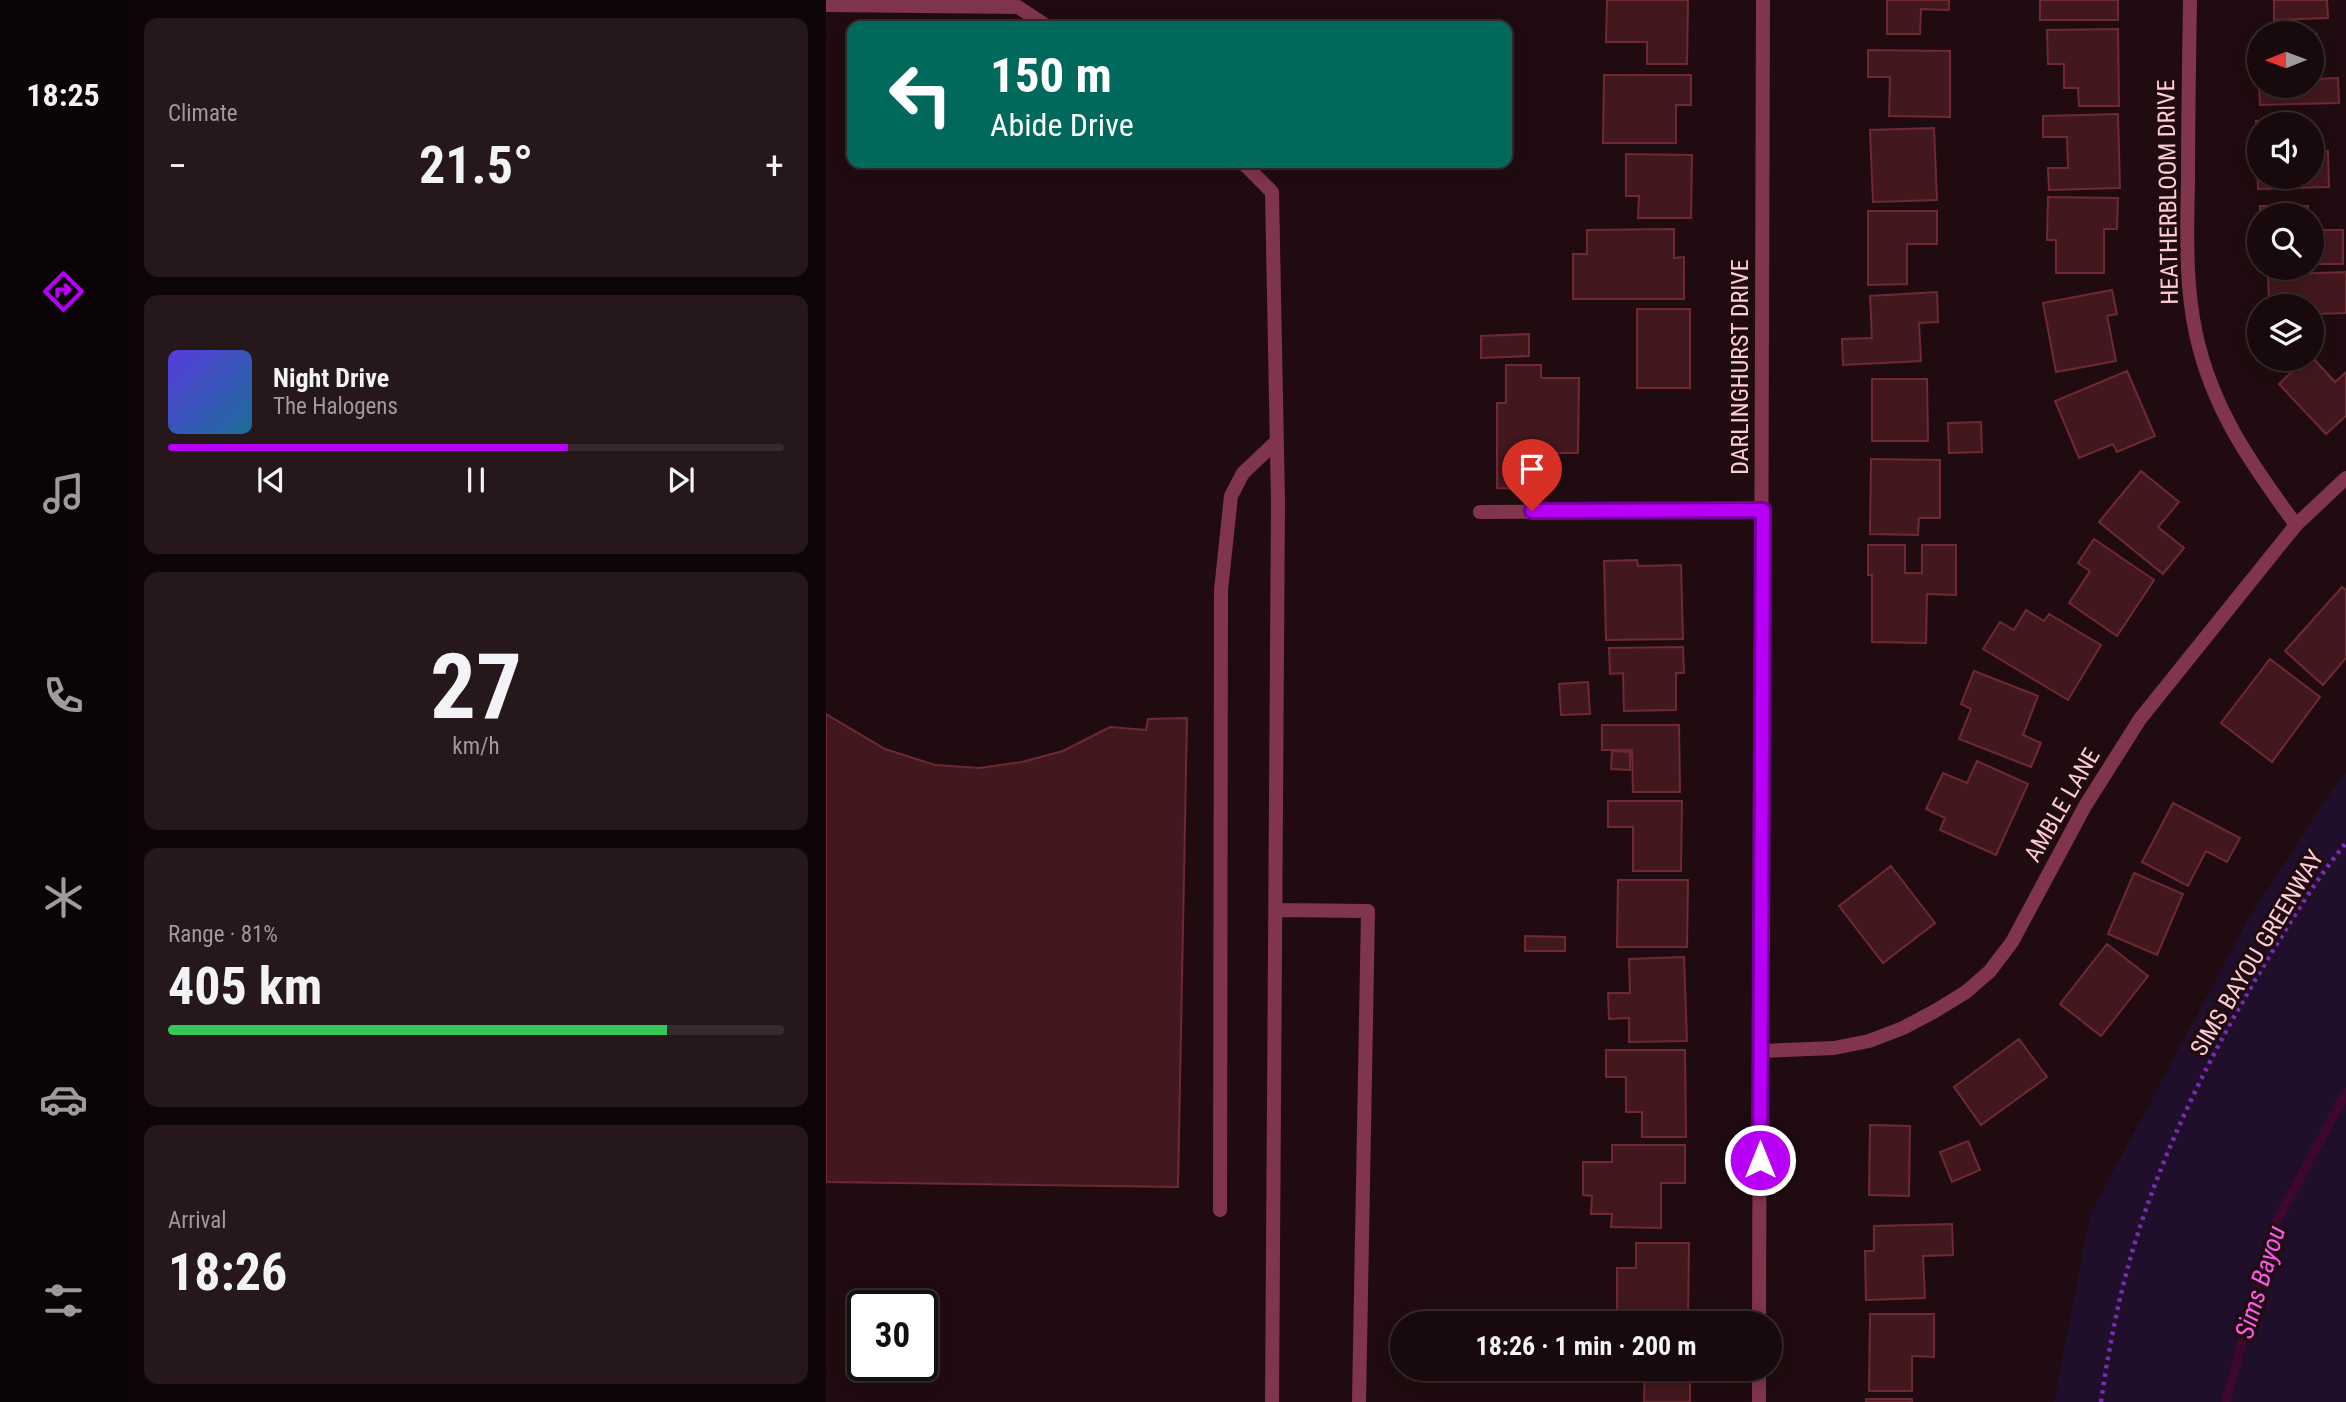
<!DOCTYPE html>
<meta charset="utf-8">
<style>
:root{--surface:#18090c;--page:#25171a;--text:#f1f3f6;--muted:#9f9a9d;--line:#362a2d;--accent:#b900f6}
body{margin:0;font-family:"Roboto Condensed",sans-serif;background:var(--page);color:var(--text);height:100vh;display:flex;flex-direction:column;font-size:26px;white-space:nowrap}
*{box-sizing:border-box;margin:0}
p{font-size:23px;color:var(--muted)}
.icon{flex:none;width:38px;height:38px;fill:none;stroke:currentColor;stroke-width:2;stroke-linecap:round;stroke-linejoin:round}
.map{position:relative;flex:1;overflow:hidden}
.side{display:flex;flex-direction:column;gap:18px;padding:18px;background:#0d0507;width:700px}
.side>*{flex:none}
.top-card{position:absolute;left:21px;top:21px;width:665px;height:147px;border-radius:14px;box-shadow:0 4px 18px #0003,0 0 0 2px var(--line);background:#00695c;color:#fff;overflow:hidden}
.needle{width:46px;rotate:269deg}
.controls{position:absolute;left:1421px;top:21px;display:grid;gap:14px}
.controls a{display:grid;place-items:center;width:77px;height:77px;border-radius:50%;background:var(--surface);box-shadow:0 4px 18px #0003,0 0 0 2px var(--line);font-size:35px}
.speed{position:absolute;left:21px;top:1290px;display:flex;gap:14px;font-size:35px;font-weight:700;text-align:center}
.speed>*{display:grid;place-content:center;width:91px;height:91px;border-radius:50%;background:var(--surface);box-shadow:0 4px 18px #0003,0 0 0 2px var(--line);line-height:1}
.speed .limit{border:4px solid #111;border-radius:10px;background:#fff;color:#111}
.pin{position:absolute;display:grid;place-items:center;width:60px;height:60px;color:#fff;margin:-72px -30px;border-radius:50% 50% 50% 0;rotate:-45deg;box-shadow:0 0 7px #0007}
.pin .icon{rotate:45deg}
.me{position:absolute;width:77px;margin:-38px;rotate:0deg;stroke-linejoin:round;filter:drop-shadow(0 0 5px #0008)}
.turn{display:flex;align-items:center;gap:24px;height:147px;padding:0 28px;font-size:32px}
.turn .icon{width:91px;height:91px;stroke-width:2.5}
.turn b{display:block;font-size:49px;line-height:60px}
.big{font-size:52px;font-weight:700;line-height:1.1}
.side .tile{flex:1;display:flex;flex-direction:column;justify-content:center;gap:10px;min-width:0;padding:0 24px;border-radius:14px;background:var(--page)}
.side .dial{align-items:center;gap:0}
.dial b{font-size:91px;line-height:1}
.song{display:flex;align-items:center;gap:21px}
.cover{width:84px;height:84px;border-radius:10px;background:linear-gradient(135deg,hsl(250 70% 55%),hsl(200 70% 35%))}
.played{height:7px;border-radius:4px;background:linear-gradient(90deg,var(--accent) 65%,var(--line) 65%)}
.keys{display:flex;justify-content:space-around;direction:ltr}
.heat{display:flex;justify-content:space-between;align-items:center;font-size:38px;direction:ltr}
.charge{height:10px;border-radius:5px;background:linear-gradient(90deg,#34c759 81%,var(--line) 0)}
.trip{position:absolute;left:564px;top:1311px;width:392px;height:70px;border-radius:35px;background:var(--surface);box-shadow:0 4px 18px #0003,0 0 0 2px var(--line);font-weight:700;line-height:70px;text-align:center}
main{display:flex;flex:1;min-height:0}
.dock{display:flex;flex-direction:column;width:126px;justify-content:space-around;align-items:center;background:#0a0405;color:var(--muted)}
.dock .icon{width:49px;height:49px}
.dock .on{color:var(--accent)}
.dock b{font-size:32px;color:var(--text)}
.map>svg:first-child{display:block}
</style>
<main>
<nav class="dock">
<b>18:25</b>
<svg class="icon on" aria-label="directions" viewBox="0 0 24 24"><path d="M12 3l9 9-9 9-9-9zM9 14v-3h6M13 9l2 2-2 2"/></svg>
<svg class="icon" aria-label="music" viewBox="0 0 24 24"><path d="M9 18V5l10-2v13"/><circle cx="6" cy="18" r="3"/><circle cx="16" cy="16" r="3"/></svg>
<svg class="icon" aria-label="phone" viewBox="0 0 24 24"><path d="M5 4h4l2 5-3 2q2 4 5 5l2-3 5 2v4C11 20 4 13 5 4z"/></svg>
<svg class="icon" aria-label="climate" viewBox="0 0 24 24"><path d="M12 3v18M4 7l16 10M4 17L20 7"/></svg>
<svg class="icon" aria-label="car" viewBox="0 0 24 24"><path d="M5 17H2v-5l4-1 3-4h7l3 4 3 1v5h-3M9 17h6M6 11h13"/><circle cx="7" cy="17" r="2"/><circle cx="17" cy="17" r="2"/></svg>
<svg class="icon" aria-label="filters" viewBox="0 0 24 24"><path d="M4 7h16M4 17h16"/><circle cx="9" cy="7" r="2"/><circle cx="15" cy="17" r="2"/></svg>
</nav>
<section class="side">
<div class="tile"><p>Climate</p>
<div class="heat"><a>−</a><b class="big">21.5°</b><a>+</a></div>
</div>
<div class="tile">
<div class="song"><i class="cover"></i><div><b>Night Drive</b><p>The Halogens</p></div></div>
<div class="played"></div>
<div class="keys"><svg class="icon" aria-label="previous" viewBox="0 0 24 24"><path d="M18 5L8 12l10 7zM5 5v14"/></svg><svg class="icon" aria-label="pause" viewBox="0 0 24 24"><path d="M8 5v14M16 5v14"/></svg><svg class="icon" aria-label="next" viewBox="0 0 24 24"><path d="M6 5l10 7-10 7zM19 5v14"/></svg></div>
</div>
<div class="tile dial"><b>27</b><p>km/h</p></div>
<div class="tile"><p>Range · 81%</p><b class="big">405 km</b><div class="charge"></div></div>
<div class="tile"><p>Arrival</p><b class="big">18:26</b></div>
</section>
<div class="map">
<svg width="1520" height="1402" viewBox="0 0 1520 1402">
<rect width="100%" height="100%" fill="#200c10"/>
<path fill="#200f2a" d="M 1520,773 L 1520,1402 L 1228,1402 L 1264,1215 L 1421,921 L 1499,800 Z"/>
<g fill="none" stroke-linecap="round" stroke-linejoin="round">
<path stroke="#3e082e" stroke-width="9" d="M 1400,1402 L 1448,1226 L 1520,1093"/>
</g>
<path fill="#42181e" stroke="#6e2933" stroke-width="2" d="M 781,0 L 862,0 L 861,64 L 821,64 L 821,42 L 780,42 Z
M 1061,0 L 1123,0 L 1123,10 L 1095,9 L 1094,34 L 1061,34 Z
M 1214,0 L 1292,0 L 1292,20 L 1214,20 Z
M 1448,0 L 1501,0 L 1502,18 L 1448,20 Z
M 1292,29 L 1293,106 L 1253,106 L 1252,88 L 1238,88 L 1238,64 L 1222,64 L 1221,30 Z
M 1486,34 L 1491,34 L 1492,79 L 1512,78 L 1513,103 L 1434,105 L 1433,86 L 1486,86 Z
M 1042,50 L 1124,51 L 1124,117 L 1063,116 L 1064,77 L 1042,77 Z
M 778,75 L 865,75 L 865,105 L 850,105 L 850,143 L 777,143 Z
M 1292,114 L 1294,188 L 1223,190 L 1222,168 L 1242,168 L 1241,137 L 1217,137 L 1217,116 Z
M 1471,119 L 1472,124 L 1433,124 L 1433,177 L 1486,177 L 1486,152 L 1502,151 L 1503,187 L 1432,189 L 1430,121 Z
M 1108,128 L 1111,200 L 1047,202 L 1044,130 Z
M 800,154 L 866,155 L 865,218 L 812,218 L 813,196 L 800,196 Z
M 1222,197 L 1292,198 L 1291,229 L 1278,229 L 1278,273 L 1230,273 L 1230,240 L 1221,240 Z
M 1434,206 L 1482,206 L 1482,215 L 1434,215 Z
M 1042,211 L 1111,211 L 1111,244 L 1081,244 L 1081,284 L 1042,285 Z
M 848,229 L 848,258 L 858,257 L 858,299 L 747,299 L 747,254 L 761,254 L 761,230 Z
M 1486,230 L 1517,230 L 1517,264 L 1486,264 Z
M 1520,272 L 1520,313 L 1486,314 L 1486,306 L 1443,306 L 1442,275 Z
M 1286,290 L 1291,314 L 1281,316 L 1290,361 L 1230,372 L 1217,303 Z
M 1111,292 L 1112,322 L 1093,323 L 1095,361 L 1017,365 L 1016,339 L 1046,338 L 1044,296 Z
M 811,309 L 864,309 L 864,388 L 811,388 Z
M 703,334 L 703,356 L 655,358 L 655,336 Z
M 1486,357 L 1509,382 L 1520,372 L 1520,416 L 1500,434 L 1453,384 L 1479,359 L 1486,359 Z
M 680,365 L 715,365 L 715,378 L 753,378 L 752,453 L 699,453 L 699,489 L 671,488 L 671,403 L 680,403 Z
M 1301,371 L 1329,436 L 1291,452 L 1287,444 L 1253,458 L 1229,401 Z
M 1046,379 L 1101,379 L 1102,441 L 1046,441 Z
M 1155,422 L 1156,452 L 1123,453 L 1122,423 Z
M 1045,459 L 1114,460 L 1114,518 L 1093,518 L 1092,535 L 1044,534 Z
M 1315,471 L 1353,502 L 1332,527 L 1358,548 L 1337,574 L 1273,522 Z
M 1268,539 L 1328,580 L 1291,636 L 1243,603 L 1264,571 L 1252,563 Z
M 1042,545 L 1079,545 L 1079,573 L 1096,573 L 1096,545 L 1130,545 L 1130,595 L 1101,594 L 1100,643 L 1046,642 L 1046,575 L 1042,575 Z
M 811,560 L 812,566 L 855,565 L 857,639 L 780,640 L 778,561 Z
M 1516,587 L 1520,590 L 1520,658 L 1497,685 L 1459,651 Z
M 1200,610 L 1218,621 L 1223,614 L 1275,645 L 1242,700 L 1157,649 L 1174,622 L 1188,630 Z
M 857,647 L 858,673 L 850,673 L 850,710 L 798,711 L 797,673 L 784,674 L 783,648 Z
M 1444,659 L 1494,697 L 1446,762 L 1395,723 Z
M 1148,671 L 1212,696 L 1197,735 L 1215,743 L 1205,767 L 1133,739 L 1145,709 L 1135,704 Z
M 762,682 L 764,714 L 735,715 L 733,684 Z
M 0,714 L 59,749 L 109,765 L 153,768 L 196,762 L 237,751 L 284,727 L 320,730 L 322,719 L 361,718 L 352,1187 L 0,1182 Z
M 776,725 L 853,725 L 854,792 L 807,792 L 806,750 L 776,750 Z
M 786,751 L 804,752 L 804,770 L 785,769 Z
M 1151,761 L 1202,784 L 1170,855 L 1114,830 L 1119,818 L 1100,809 L 1117,773 L 1141,783 Z
M 782,801 L 856,801 L 855,871 L 807,871 L 807,827 L 782,827 Z
M 1347,803 L 1414,838 L 1401,862 L 1380,851 L 1362,886 L 1316,862 Z
M 1065,866 L 1109,923 L 1057,963 L 1013,906 Z
M 1308,873 L 1357,894 L 1331,955 L 1282,934 Z
M 792,880 L 862,880 L 861,947 L 791,947 Z
M 699,936 L 739,937 L 739,951 L 699,951 Z
M 1281,944 L 1322,976 L 1275,1036 L 1234,1004 Z
M 858,957 L 861,1041 L 803,1042 L 803,1018 L 783,1019 L 782,993 L 804,993 L 803,959 Z
M 1193,1039 L 1221,1077 L 1155,1125 L 1128,1087 Z
M 780,1050 L 859,1050 L 860,1137 L 816,1137 L 816,1112 L 800,1112 L 800,1077 L 780,1077 Z
M 1044,1125 L 1084,1126 L 1083,1196 L 1043,1195 Z
M 1142,1141 L 1154,1170 L 1126,1182 L 1114,1152 Z
M 786,1145 L 859,1145 L 859,1183 L 835,1183 L 835,1228 L 785,1227 L 786,1214 L 765,1214 L 766,1196 L 757,1195 L 757,1162 L 786,1162 Z
M 1126,1224 L 1127,1255 L 1097,1256 L 1099,1298 L 1040,1300 L 1039,1251 L 1048,1251 L 1048,1226 Z
M 810,1243 L 863,1243 L 862,1319 L 791,1318 L 791,1268 L 810,1268 Z
M 1044,1314 L 1108,1314 L 1108,1357 L 1086,1356 L 1086,1391 L 1043,1391 Z
M 819,1368 L 864,1368 L 864,1402 L 818,1402 Z
M 1040,1399 L 1086,1399 L 1086,1402 L 1040,1402 Z"/>
<g fill="none" stroke-linecap="round" stroke-linejoin="round">
<path stroke="#7c2ab4" stroke-width="4.5" stroke-dasharray="3.5 5" stroke-linecap="butt" d="M 1275,1402 C 1284,1339 1297,1275 1318,1215 C 1348,1127 1392,1041 1440,962 C 1465,921 1490,879 1520,843"/>
<path stroke="#81354d" stroke-width="14" d="M 0,5 L 192,7 L 221,26
M 417,163 L 446,192 L 452,501 L 446,1402
M 450,910 L 542,911 L 533,1402
M 394,1210 L 395,590 L 405,496 L 417,473 L 451,441"/>
<path stroke="#81354d" stroke-width="14" d="M 1364,0 C 1363,60 1362,120 1362,181 C 1361,232 1359,284 1370,334 C 1386,409 1426,465 1470,525
M 654,512 L 937,510
M 934,1051 L 1008,1048 L 1043,1041 L 1077,1028 L 1109,1011 L 1140,992 L 1164,971 L 1186,942 L 1259,806 L 1314,719 L 1470,525 L 1520,478
M 933,1323 L 937,0
M 933,1402 L 933,1368"/>
</g>
<g fill="none" stroke-linecap="round" stroke-linejoin="round">
<g stroke="#7800a0" stroke-width="18">
<path id="route" d="M 706,511 L 937,510 L 934,1160"/>
</g>
<use href="#route" stroke="#b900f6" stroke-width="12"/>
</g>
<g text-anchor="middle" dominant-baseline="central" stroke-width="7" stroke-linejoin="round" paint-order="stroke">
<g font-size="24" fill="#ffcbd7" stroke="#200c10">
<text transform="translate(1342 192) rotate(-91)">HEATHERBLOOM DRIVE</text>
<text transform="translate(914 367) rotate(-90)">DARLINGHURST DRIVE</text>
<text transform="translate(1236 805) rotate(-60)">AMBLE LANE</text>
<text transform="translate(1431 953) rotate(-59)">SIMS BAYOU GREENWAY</text>
</g>
<g font-size="26" font-style="italic" fill="#ff59ec" stroke="#200c10">
<text transform="translate(1434 1282) rotate(-73)">Sims Bayou</text>
</g>
</g>
</svg>
<div class="controls">
<a><svg class="needle" viewBox="-14 -14 28 28"><path d="M0-13l5 13h-10z" fill="#e53935"/><path d="M0 13l5-13h-10z" fill="#9f9a9d"/></svg></a>
<a><svg class="icon" aria-label="sound" viewBox="0 0 24 24"><path d="M4 9h4l5-4v14l-5-4H4zM17 9q2 3 0 6"/></svg></a>
<a><svg class="icon" aria-label="search" viewBox="0 0 24 24"><circle cx="10" cy="10" r="6"/><path d="M15 15l6 6"/></svg></a>
<a><svg class="icon" aria-label="layers" viewBox="0 0 24 24"><path d="M12 4l9 5-9 5-9-5zM3 14l9 5 9-5"/></svg></a>
</div>
<div class="speed"><div class="limit">30</div></div>
<div class="pin" style="left:706px;top:511px;background:#d93025"><svg class="icon" aria-label="arrive" viewBox="0 0 24 24"><path d="M6 21V4h12l-3 4 3 4H6"/></svg></div>
<svg class="me" style="left:934px;top:1160px" viewBox="-20 -20 40 40"><circle r="17" fill="#b900f6" stroke="#fff" stroke-width="3"/><path d="M0-11L8 9 0 5-8 9z" fill="#fff"/></svg>
<div class="trip">18:26 · 1 min · 200 m</div>
<div class="top-card">
<div class="turn"><svg class="icon" aria-label="left" viewBox="0 0 24 24"><path d="M17 20v-9H6M10 6l-5 5 5 5"/></svg><div><b>150 m</b>Abide Drive</div></div>
</div>
</div>
</main>
